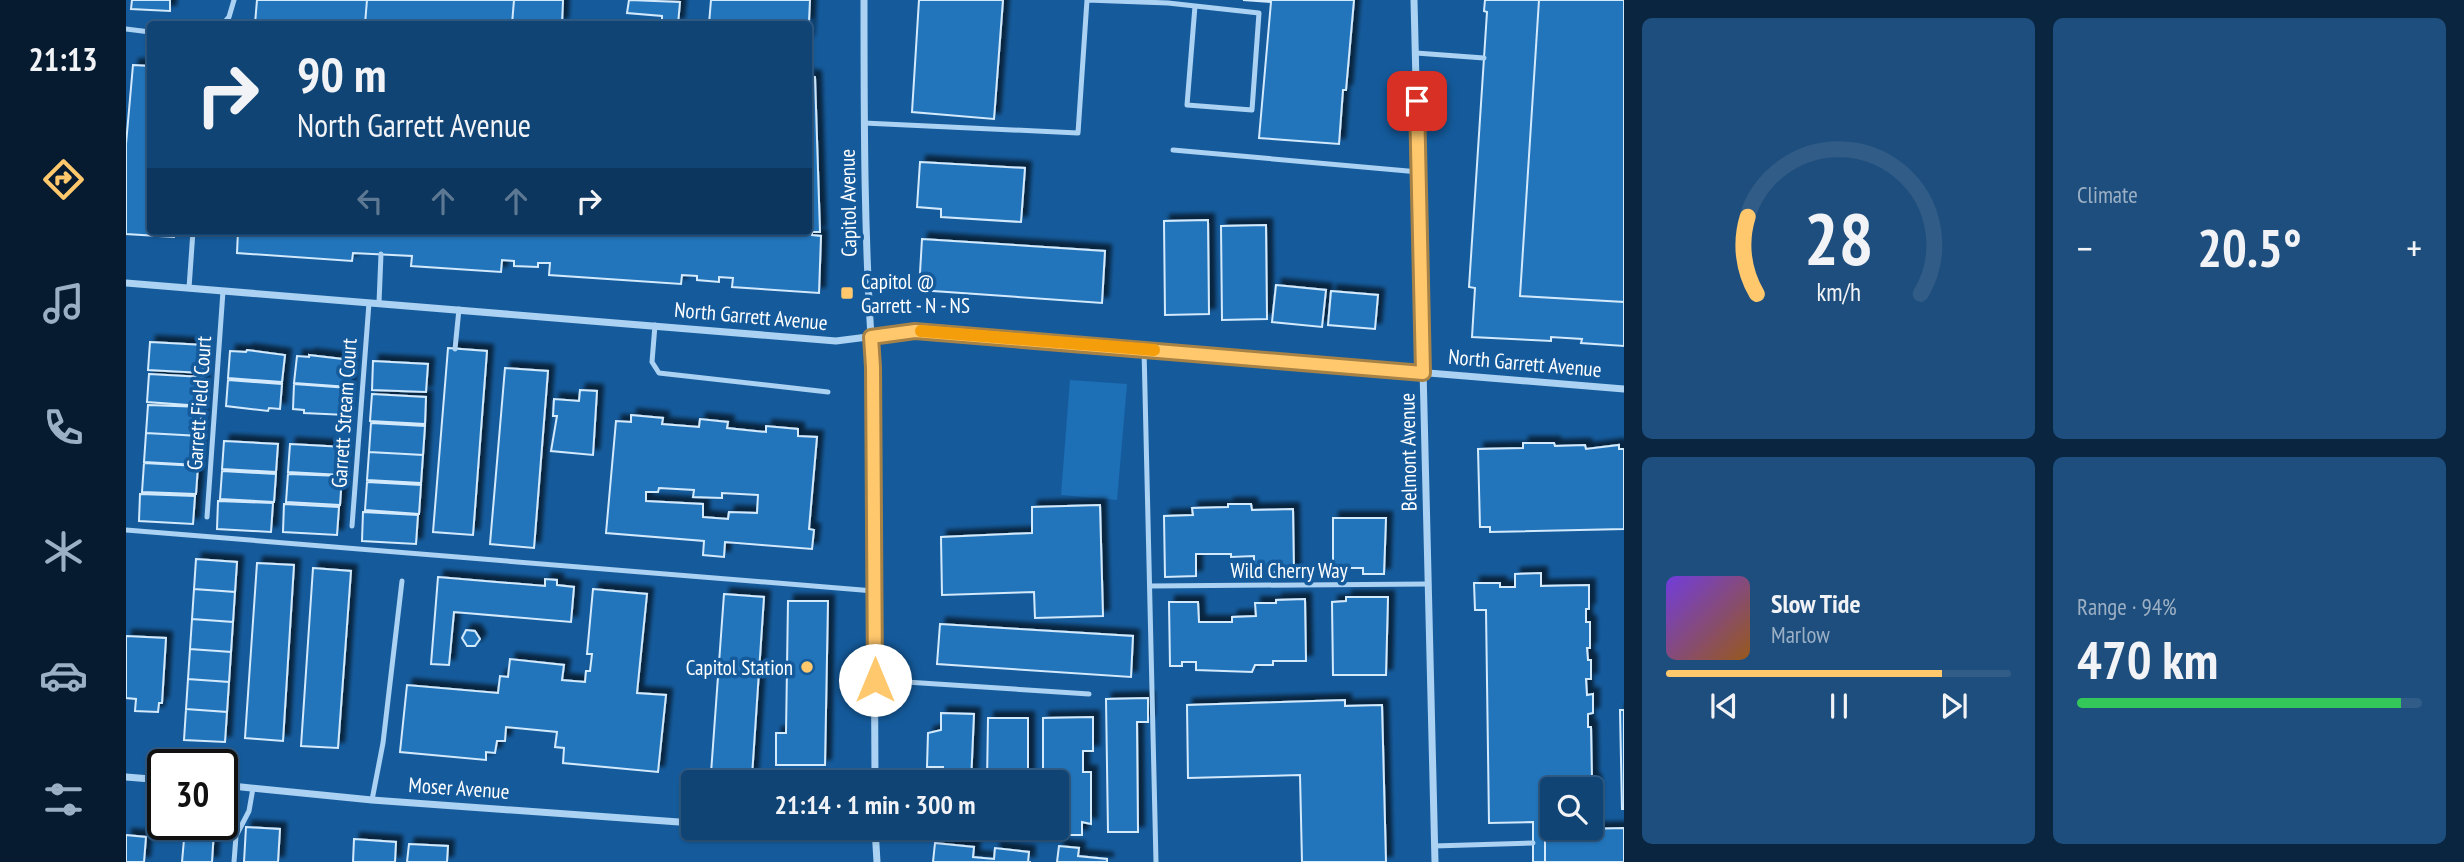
<!DOCTYPE html>
<meta charset="utf-8">
<style>
:root{--surface:#104475;--page:#1e4e7d;--text:#f1f3f6;--muted:#9cb0c5;--line:#305c87;--accent:#ffc86d}
body{margin:0;font-family:"PT Sans Narrow",sans-serif;background:var(--page);color:var(--text);height:100vh;display:flex;flex-direction:column;font-size:26px;white-space:nowrap}
*{box-sizing:border-box;margin:0}
p{font-size:23px;color:var(--muted)}
.icon{flex:none;width:38px;height:38px;fill:none;stroke:currentColor;stroke-width:2;stroke-linecap:round;stroke-linejoin:round}
.map{position:relative;flex:1;overflow:hidden}
.details{display:flex;flex-direction:column;gap:18px;padding:18px;background:#092540;width:840px}
.details>*{flex:none}
.top-card{position:absolute;left:21px;top:21px;width:665px;height:214px;border-radius:7px;box-shadow:0 2px 5px #0004,0 0 0 2px var(--line);background:#104475;color:var(--text);overflow:hidden}
.fabs{position:absolute;left:1414px;top:777px;display:grid;gap:14px}
.fabs a{display:grid;place-items:center;width:63px;height:63px;border-radius:7px;background:var(--surface);box-shadow:0 2px 5px #0004,0 0 0 2px var(--line);font-size:35px}
.speed{position:absolute;left:21px;top:749px;display:flex;gap:14px;font-size:35px;font-weight:700;text-align:center}
.speed>*{display:grid;place-content:center;width:91px;height:91px;border-radius:50%;background:var(--surface);box-shadow:0 2px 5px #0004,0 0 0 2px var(--line);line-height:1}
.speed .limit{border:4px solid #111;border-radius:10px;background:#fff;color:#111}
.pin{position:absolute;display:grid;place-items:center;width:60px;height:60px;color:#fff;margin:-30px;border-radius:14px;box-shadow:0 4px 10px #0006}
.me{position:absolute;width:77px;margin:-38px;rotate:0deg;stroke-linejoin:round;filter:drop-shadow(0 0 5px #0008)}
.turn{display:flex;align-items:center;gap:24px;height:147px;padding:0 35px;font-size:32px}
.turn .icon{width:91px;height:91px;stroke-width:2.5}
.turn b{display:block;font-size:49px;line-height:60px}
.lanes{display:flex;align-items:center;height:66px;padding:0 35px;background:#0003;justify-content:center;gap:35px;direction:ltr}
.lanes .off{opacity:.35}
.big{font-size:52px;font-weight:600;line-height:1.1}
.details .card{flex:1;display:flex;flex-direction:column;justify-content:center;gap:10px;min-width:0;padding:0 24px;border-radius:10px;background:var(--page)}
.details .dial{align-items:center;gap:0}
.dial svg{height:182px;overflow:visible;fill:none;stroke:var(--line);stroke-width:7;stroke-linecap:round;text-anchor:middle}
.dial text{fill:var(--text);stroke:none}
.song{display:flex;align-items:center;gap:21px}
.cover{width:84px;height:84px;border-radius:10px;background:linear-gradient(135deg,hsl(260 70% 55%),hsl(30 70% 35%))}
.played{height:7px;border-radius:4px;background:linear-gradient(90deg,var(--accent) 80%,var(--line) 80%)}
.keys{display:flex;justify-content:space-around;direction:ltr}
.heat{display:flex;justify-content:space-between;align-items:center;font-size:38px;direction:ltr}
.charge{height:10px;border-radius:5px;background:linear-gradient(90deg,#34c759 94%,var(--line) 0)}
.details .tiles{flex:1;display:grid;gap:18px;grid-template-columns:repeat(2,1fr)}
.trip{position:absolute;left:555px;top:770px;width:388px;height:70px;border-radius:7px;background:var(--surface);box-shadow:0 2px 5px #0004,0 0 0 2px var(--line);font-weight:600;line-height:70px;text-align:center}
main{display:flex;flex:1;min-height:0}
.tabs{display:flex;flex-direction:column;width:126px;justify-content:space-around;align-items:center;background:#061b2f;color:var(--muted)}
.tabs .icon{width:49px;height:49px}
.tabs .active{color:var(--accent)}
.tabs b{font-size:32px;color:var(--text)}
.map>svg:first-child{display:block}
</style>
<main>
<nav class="tabs">
<b>21:13</b>
<svg class="icon active" aria-label="directions" viewBox="0 0 24 24"><path d="M12 3l9 9-9 9-9-9zM9 14v-3h6M13 9l2 2-2 2"/></svg>
<svg class="icon" aria-label="music" viewBox="0 0 24 24"><path d="M9 18V5l10-2v13"/><circle cx="6" cy="18" r="3"/><circle cx="16" cy="16" r="3"/></svg>
<svg class="icon" aria-label="phone" viewBox="0 0 24 24"><path d="M5 4h4l2 5-3 2q2 4 5 5l2-3 5 2v4C11 20 4 13 5 4z"/></svg>
<svg class="icon" aria-label="climate" viewBox="0 0 24 24"><path d="M12 3v18M4 7l16 10M4 17L20 7"/></svg>
<svg class="icon" aria-label="car" viewBox="0 0 24 24"><path d="M5 17H2v-5l4-1 3-4h7l3 4 3 1v5h-3M9 17h6M6 11h13"/><circle cx="7" cy="17" r="2"/><circle cx="17" cy="17" r="2"/></svg>
<svg class="icon" aria-label="filters" viewBox="0 0 24 24"><path d="M4 7h16M4 17h16"/><circle cx="9" cy="7" r="2"/><circle cx="15" cy="17" r="2"/></svg>
</nav>
<div class="map">
<svg width="1498" height="862" viewBox="0 0 1498 862">
<defs>
<filter id="shadow"><feDropShadow dx="6" dy="-6" stdDeviation="2" flood-color="#0009"/></filter>
</defs>
<rect width="100%" height="100%" fill="#155b9c"/>
<path fill="#1d6fb6" d="M 944,380 L 1001,384 L 991,500 L 935,495 Z"/>
<path fill="#2374bb" stroke="#d3eafd" stroke-width="2" fill-rule="evenodd" filter="url(#shadow)" d="M 6,0 L 44,0 L 44,11 L 5,9 Z
M 131,0 L 241,0 L 239,24 L 129,24 Z
M 241,0 L 388,0 L 386,24 L 239,24 Z
M 388,0 L 437,0 L 436,24 L 386,24 Z
M 503,0 L 554,2 L 552,24 L 536,24 L 536,16 L 501,13 Z
M 585,0 L 684,0 L 682,42 L 682,24 L 583,24 Z
M 793,0 L 877,0 L 868,119 L 786,112 Z
M 1117,0 L 1228,0 L 1220,90 L 1217,90 L 1213,144 L 1133,138 L 1145,2 Z
M 1359,0 L 1413,0 L 1394,296 L 1498,302 L 1498,346 L 1455,343 L 1456,339 L 1425,337 L 1425,341 L 1346,337 L 1349,288 L 1343,287 L 1361,12 L 1358,11 Z
M 1413,0 L 1498,0 L 1498,302 L 1394,296 Z
M 7,65 L 24,66 L 24,231 L 49,231 L 48,237 L 0,234 L 0,144 Z
M 682,76 L 689,77 L 694,232 L 686,232 L 686,235 L 695,236 L 693,293 L 606,287 L 607,278 L 593,277 L 593,282 L 571,280 L 571,276 L 556,275 L 555,284 L 423,275 L 424,263 L 412,263 L 412,267 L 388,266 L 388,261 L 376,260 L 375,272 L 285,266 L 286,256 L 227,253 L 226,261 L 111,253 L 112,231 L 682,231 Z
M 794,162 L 899,168 L 895,222 L 815,217 L 815,209 L 791,207 Z
M 1082,220 L 1083,314 L 1039,315 L 1038,221 Z
M 1140,225 L 1141,319 L 1096,320 L 1095,226 Z
M 796,239 L 979,251 L 976,303 L 793,290 Z
M 1150,285 L 1200,290 L 1196,327 L 1146,322 Z
M 1205,291 L 1252,295 L 1249,329 L 1202,325 Z
M 24,342 L 78,345 L 77,373 L 22,370 Z
M 322,348 L 361,351 L 347,535 L 307,532 Z
M 121,350 L 159,355 L 156,382 L 102,378 L 104,351 L 120,352 Z
M 183,355 L 225,360 L 223,387 L 168,383 L 171,356 L 183,357 Z
M 247,361 L 302,364 L 300,392 L 246,390 Z
M 379,368 L 422,371 L 408,548 L 364,544 Z
M 23,374 L 77,377 L 76,406 L 21,402 Z
M 102,380 L 156,384 L 154,409 L 143,408 L 142,411 L 100,406 Z
M 168,384 L 223,388 L 220,415 L 178,413 L 178,410 L 167,409 Z
M 454,390 L 471,391 L 467,455 L 425,451 L 431,416 L 427,416 L 428,399 L 453,401 Z
M 246,394 L 300,397 L 299,424 L 244,421 Z
M 22,405 L 76,407 L 74,436 L 20,433 Z
M 505,415 L 537,418 L 536,424 L 573,427 L 574,419 L 602,422 L 601,428 L 640,432 L 640,426 L 672,429 L 672,436 L 691,437 L 683,529 L 688,530 L 686,549 L 599,542 L 598,557 L 577,555 L 578,541 L 480,533 L 490,421 L 505,422 ZM 533,488 L 568,490 L 567,497 L 596,498 L 596,493 L 632,495 L 631,513 L 603,512 L 602,519 L 577,517 L 577,504 L 520,501 L 520,492 L 532,492 Z
M 245,423 L 299,426 L 297,455 L 243,452 Z
M 20,433 L 74,436 L 72,465 L 18,462 Z
M 98,441 L 152,444 L 150,472 L 96,469 Z
M 1397,443 L 1428,443 L 1429,446 L 1459,445 L 1460,449 L 1493,445 L 1493,449 L 1498,449 L 1498,529 L 1364,532 L 1364,527 L 1354,527 L 1352,449 L 1397,448 Z
M 164,444 L 218,447 L 216,475 L 162,472 Z
M 243,452 L 297,455 L 295,483 L 241,480 Z
M 18,463 L 72,466 L 70,494 L 16,492 Z
M 96,471 L 150,474 L 148,502 L 94,499 Z
M 162,474 L 216,476 L 214,505 L 160,502 Z
M 241,482 L 295,485 L 293,514 L 239,510 Z
M 14,494 L 69,496 L 67,524 L 13,521 Z
M 92,501 L 147,503 L 145,532 L 91,529 Z
M 158,504 L 213,507 L 211,535 L 157,532 Z
M 1102,504 L 1125,504 L 1126,510 L 1167,509 L 1168,573 L 1128,571 L 1128,556 L 1105,557 L 1105,554 L 1070,554 L 1070,576 L 1039,577 L 1038,516 L 1067,515 L 1066,508 L 1102,507 Z
M 974,505 L 977,616 L 909,618 L 908,592 L 816,595 L 815,537 L 906,533 L 906,507 Z
M 237,512 L 292,515 L 290,544 L 236,541 Z
M 1207,518 L 1260,518 L 1258,574 L 1237,574 L 1237,568 L 1207,568 Z
M 70,559 L 111,562 L 109,592 L 68,589 Z
M 131,563 L 168,565 L 157,741 L 119,738 Z
M 187,568 L 225,571 L 212,748 L 175,746 Z
M 1415,573 L 1415,586 L 1463,585 L 1463,609 L 1460,609 L 1460,622 L 1464,622 L 1464,648 L 1461,648 L 1462,660 L 1465,660 L 1465,679 L 1460,679 L 1461,695 L 1467,694 L 1467,713 L 1462,714 L 1462,727 L 1465,727 L 1466,780 L 1469,781 L 1469,806 L 1465,806 L 1465,819 L 1465,789 L 1426,789 L 1426,828 L 1454,829 L 1419,830 L 1419,862 L 1407,862 L 1407,822 L 1363,823 L 1360,610 L 1349,610 L 1348,583 L 1374,583 L 1374,587 L 1389,587 L 1389,574 Z
M 312,577 L 419,586 L 419,579 L 431,580 L 431,585 L 448,587 L 445,622 L 328,612 L 323,665 L 305,664 Z
M 68,589 L 109,592 L 107,622 L 66,619 Z
M 467,589 L 521,594 L 511,693 L 540,695 L 532,772 L 437,763 L 438,748 L 429,747 L 431,732 L 380,727 L 379,741 L 371,741 L 369,753 L 360,752 L 360,760 L 274,752 L 281,685 L 372,693 L 374,676 L 382,677 L 384,659 L 438,665 L 436,680 L 459,682 L 460,671 L 464,671 L 466,654 L 461,654 Z
M 598,594 L 638,597 L 626,776 L 585,773 Z
M 1220,597 L 1262,597 L 1260,675 L 1207,675 L 1206,602 L 1220,601 Z
M 1179,599 L 1180,661 L 1147,661 L 1147,665 L 1129,665 L 1126,672 L 1070,670 L 1070,662 L 1056,662 L 1056,666 L 1044,666 L 1043,602 L 1072,602 L 1073,622 L 1106,622 L 1106,617 L 1130,616 L 1129,603 L 1150,603 L 1150,600 Z
M 662,601 L 702,601 L 699,765 L 650,765 L 650,733 L 660,733 Z
M 66,619 L 107,622 L 105,652 L 64,649 Z
M 814,624 L 1007,636 L 1005,677 L 811,664 Z
M 340,630 L 349,631 L 354,639 L 349,646 L 341,646 L 336,638 Z
M 0,636 L 40,638 L 36,703 L 33,703 L 32,712 L 9,711 L 10,699 L 0,698 Z
M 64,649 L 105,652 L 103,682 L 62,679 Z
M 62,679 L 103,682 L 101,712 L 60,709 Z
M 1022,698 L 1022,722 L 1011,722 L 1012,832 L 982,832 L 980,699 Z
M 1219,700 L 1219,706 L 1256,705 L 1260,862 L 1176,862 L 1174,775 L 1062,778 L 1061,705 Z
M 60,709 L 101,712 L 99,742 L 58,740 Z
M 1494,710 L 1498,710 L 1498,809 L 1496,809 Z
M 815,713 L 848,714 L 845,782 L 817,782 L 817,767 L 801,767 L 802,733 L 815,730 Z
M 967,717 L 967,751 L 957,751 L 957,772 L 965,772 L 965,824 L 956,822 L 956,835 L 917,835 L 917,828 L 931,828 L 931,782 L 917,782 L 917,718 Z
M 862,718 L 902,718 L 902,782 L 861,782 Z
M 120,827 L 154,829 L 152,862 L 118,862 Z
M 59,828 L 88,830 L 86,862 L 56,862 Z
M 861,828 L 901,828 L 901,832 L 861,831 Z
M 1498,828 L 1498,862 L 1419,862 L 1419,830 Z
M 0,835 L 20,837 L 18,862 L 0,862 Z
M 228,839 L 270,842 L 269,862 L 227,862 Z
M 809,843 L 848,847 L 847,857 L 868,859 L 869,848 L 903,852 L 902,862 L 905,862 L 807,862 Z
M 283,844 L 322,846 L 321,862 L 281,862 Z
M 933,846 L 953,848 L 952,856 L 981,859 L 981,862 L 931,862 Z"/>
<g fill="none" stroke-linecap="round" stroke-linejoin="round">
<path stroke="#abd2f3" stroke-width="5" d="M 961,0 L 1042,3 L 1133,13 L 1126,110 L 1061,105 L 1069,6
M 97,24 L 103,17 L 108,0
M 0,29 L 24,32
M 1290,53 L 1358,58
M 738,123 L 952,133 L 961,0
M 1047,150 L 1293,172
M 63,288 L 67,231
M 253,303 L 255,254
M 529,325 L 526,362 L 533,373 L 702,392
M 329,349 L 333,309
M 1018,349 L 1030,862
M 81,517 L 97,291
M 226,526 L 243,303
M 0,530 L 748,591
M 1024,586 L 1302,584
M 749,680 L 963,694
M 246,800 L 257,743 L 276,581
M 1308,846 L 1407,843
M 108,862 L 110,836 L 123,811 L 127,788"/>
<path stroke="#abd2f3" stroke-width="7" d="M 738,0 C 738,122 738,245 747,367 L 749,782
M 1288,0 L 1309,862
M 0,283 L 710,341 L 789,331 L 1498,389
M 0,777 L 37,780
M 96,785 L 246,800 L 567,823
M 634,828 L 749,835
M 749,828 L 751,862"/>
</g>
<g fill="none" stroke-linecap="round" stroke-linejoin="round">
<g stroke="#a68247" stroke-width="18">
<path id="route" d="M 749,680 L 747,367 L 745,337 L 789,331 L 1297,373 L 1291,101"/>
</g>
<use href="#route" stroke="#ffc86d" stroke-width="12"/>
<path stroke="#f59e0b" stroke-width="12" d="M 795,331 L 1028,350"/>
</g>
<g fill="#ffc86d" stroke="#155b9c" stroke-width="2.5">
<rect x="714" y="286" width="14" height="14" rx="3.5"/>
<circle cx="681" cy="667" r="7"/>
</g>
<g text-anchor="middle" dominant-baseline="central" stroke-width="7" stroke-linejoin="round" paint-order="stroke">
<g font-size="21" fill="#fff" stroke="#155b9c">
<text transform="translate(722 203) rotate(-91)">Capitol Avenue</text>
<text transform="translate(625 316) rotate(5)">North Garrett Avenue</text>
<text transform="translate(1399 363) rotate(5)">North Garrett Avenue</text>
<text transform="translate(73 403) rotate(-86)">Garrett Field Court</text>
<text transform="translate(218 413) rotate(-86)">Garrett Stream Court</text>
<text transform="translate(1282 452) rotate(-91)">Belmont Avenue</text>
<text x="1163" y="570">Wild Cherry Way</text>
<text transform="translate(333 788) rotate(4)">Moser Avenue</text>
</g>
<g font-size="21" fill="#fff" stroke="#155b9c" text-anchor="start">
<text x="735" y="281">Capitol @<tspan x="735" dy="24">Garrett - N - NS</tspan></text>
<text x="667" y="667" text-anchor="end">Capitol Station</text>
</g>
</g>
</svg>
<div class="fabs">
<a><svg class="icon" aria-label="search" viewBox="0 0 24 24"><circle cx="10" cy="10" r="6"/><path d="M15 15l6 6"/></svg></a>
</div>
<div class="speed"><div class="limit">30</div></div>
<div class="pin" style="left:1291px;top:101px;background:#d93025"><svg class="icon" aria-label="arrive" viewBox="0 0 24 24"><path d="M6 21V4h12l-3 4 3 4H6"/></svg></div>
<svg class="me" style="left:749px;top:680px" viewBox="-20 -20 40 40"><circle r="19" fill="#fff"/><path d="M0-13L10 11 0 6-10 11z" fill="#ffc86d"/></svg>
<div class="trip">21:14 · 1 min · 300 m</div>
<div class="top-card">
<div class="turn"><svg class="icon" aria-label="right" viewBox="0 0 24 24"><path d="M7 20v-9h11M14 6l5 5-5 5"/></svg><div><b>90 m</b>North Garrett Avenue</div></div>
<div class="lanes"><svg class="icon off" aria-label="left" viewBox="0 0 24 24"><path d="M17 20v-9H6M10 6l-5 5 5 5"/></svg><svg class="icon off" aria-label="ahead" viewBox="0 0 24 24"><path d="M12 20V5M6 11l6-6 6 6"/></svg><svg class="icon off" aria-label="ahead" viewBox="0 0 24 24"><path d="M12 20V5M6 11l6-6 6 6"/></svg><svg class="icon" aria-label="right" viewBox="0 0 24 24"><path d="M7 20v-9h11M14 6l5 5-5 5"/></svg></div>
</div>
</div>
<section class="details">
<div class="tiles">
<div class="card dial"><svg viewBox="0 0 100 80">
<path d="M14 69A42 42 0 1 1 86 69"/>
<path d="M14 69A42 42 0 0 1 10 35" stroke="#ffc86d"/>
<text x="50" y="56" font-size="32" font-weight="700">28</text>
<text x="50" y="72" font-size="11">km/h</text>
</svg></div>
<div class="card"><p>Climate</p>
<div class="heat"><a>−</a><b class="big">20.5°</b><a>+</a></div>
</div>
<div class="card">
<div class="song"><i class="cover"></i><div><b>Slow Tide</b><p>Marlow</p></div></div>
<div class="played"></div>
<div class="keys"><svg class="icon" aria-label="previous" viewBox="0 0 24 24"><path d="M18 5L8 12l10 7zM5 5v14"/></svg><svg class="icon" aria-label="pause" viewBox="0 0 24 24"><path d="M8 5v14M16 5v14"/></svg><svg class="icon" aria-label="next" viewBox="0 0 24 24"><path d="M6 5l10 7-10 7zM19 5v14"/></svg></div>
</div>
<div class="card"><p>Range · 94%</p><b class="big">470 km</b><div class="charge"></div></div>
</div>
</section>
</main>
